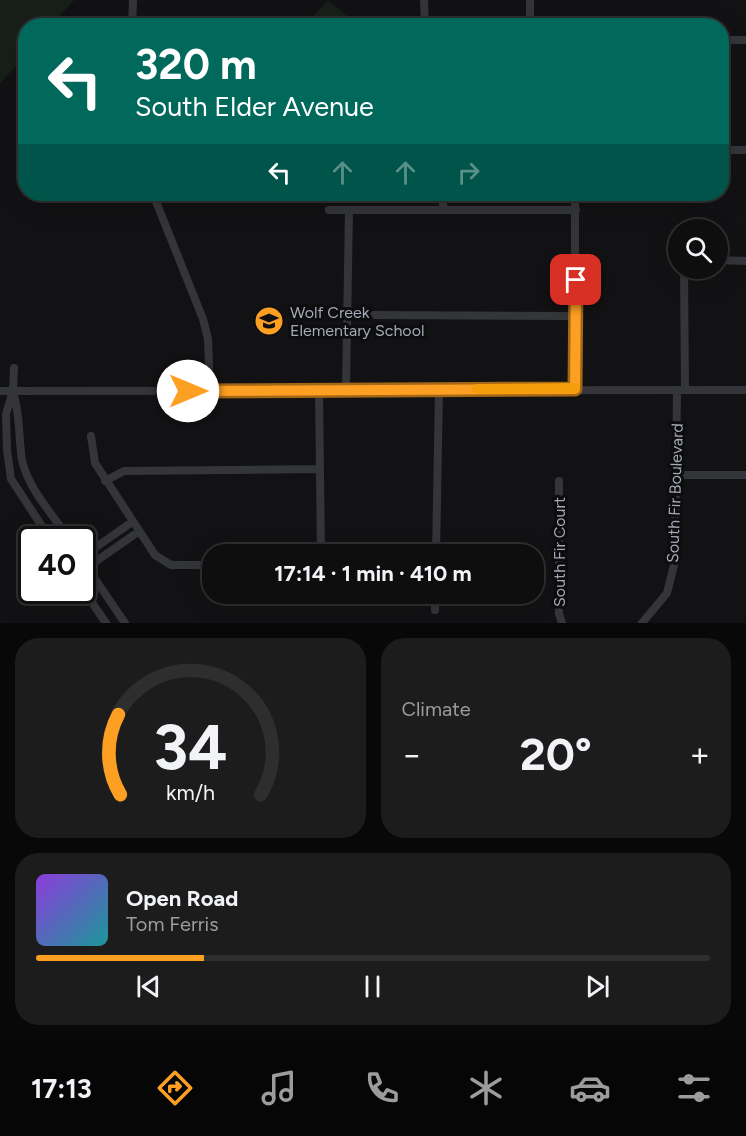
<!DOCTYPE html>
<meta charset="utf-8">
<style>
:root{--surface:#0e0e0f;--page:#1c1c1d;--text:#f1f3f6;--muted:#9b9c9e;--line:#2e2e2f;--accent:#fc9f22}
body{margin:0;font-family:Figtree,sans-serif;background:var(--page);color:var(--text);height:100vh;display:flex;flex-direction:column;font-size:22px;white-space:nowrap}
*{box-sizing:border-box;margin:0}
p{font-size:20px;color:var(--muted)}
.icon{flex:none;width:33px;height:33px;fill:none;stroke:currentColor;stroke-width:2;stroke-linecap:round;stroke-linejoin:round}
.map{position:relative;height:623px;overflow:hidden}
.sheet{display:flex;flex-direction:column;gap:15px;padding:15px;background:#080808;flex:1}
.sheet>*{flex:none}
.hud{position:absolute;left:18px;top:18px;width:711px;height:183px;border-radius:24px;box-shadow:0 6px 24px #0002,0 0 0 2px var(--line);background:#00695c;color:#fff;overflow:hidden}
.controls{position:absolute;left:668px;top:219px;display:grid;gap:12px}
.controls a{display:grid;place-items:center;width:60px;height:60px;border-radius:50%;background:var(--surface);box-shadow:0 6px 24px #0002,0 0 0 2px var(--line);font-size:30px}
.speed{position:absolute;left:18px;top:526px;display:flex;gap:12px;font-size:30px;font-weight:700;text-align:center}
.speed>*{display:grid;place-content:center;width:78px;height:78px;border-radius:50%;background:var(--surface);box-shadow:0 6px 24px #0002,0 0 0 2px var(--line);line-height:1}
.speed .limit{border:3px solid #111;border-radius:9px;background:#fff;color:#111}
.pin{position:absolute;display:grid;place-items:center;width:51px;height:51px;color:#fff;margin:-26px;border-radius:12px;box-shadow:0 3px 9px #0006}
.me{position:absolute;width:66px;margin:-33px;rotate:90deg;stroke-linejoin:round;filter:drop-shadow(0 0 4px #0008)}
.turn{display:flex;align-items:center;gap:21px;height:126px;padding:0 18px;font-size:27px}
.turn .icon{width:78px;height:78px;stroke-width:2.5}
.turn b{display:block;font-size:42px;line-height:51px}
.lanes{display:flex;align-items:center;height:57px;padding:0 18px;background:#0003;justify-content:center;gap:30px;direction:ltr}
.lanes .off{opacity:.35}
.big{font-size:45px;font-weight:700;line-height:1.1}
.sheet .widget{flex:1;display:flex;flex-direction:column;justify-content:center;gap:9px;min-width:0;padding:0 21px;border-radius:24px;background:var(--page)}
.sheet .dial{align-items:center;gap:0}
.dial svg{height:156px;overflow:visible;fill:none;stroke:var(--line);stroke-width:7;stroke-linecap:round;text-anchor:middle}
.dial text{fill:var(--text);stroke:none}
.song{display:flex;align-items:center;gap:18px}
.cover{width:72px;height:72px;border-radius:9px;background:linear-gradient(135deg,hsl(270 70% 55%),hsl(180 70% 35%))}
.played{height:6px;border-radius:3px;background:linear-gradient(90deg,var(--accent) 25%,var(--line) 25%)}
.keys{display:flex;justify-content:space-around;direction:ltr}
.heat{display:flex;justify-content:space-between;align-items:center;font-size:33px;direction:ltr}
.sheet .tiles{flex:1;display:grid;gap:15px;grid-template-columns:1fr 1fr}
.widget:last-child{grid-column:span 2}
.trip{position:absolute;left:202px;top:544px;width:342px;height:60px;border-radius:24px;background:var(--surface);box-shadow:0 6px 24px #0002,0 0 0 2px var(--line);font-weight:700;line-height:60px;text-align:center}
.tabs{display:flex;height:96px;justify-content:space-around;align-items:center;background:#060606;color:var(--muted)}
.tabs .icon{width:42px;height:42px}
.tabs .on{color:var(--accent)}
.tabs b{font-size:27px;color:var(--text)}
.map>svg:first-child{display:block}
</style>
<div class="map">
<svg width="746" height="623" viewBox="0 0 746 623">
<rect width="100%" height="100%" fill="#121214"/>
<path fill="#181f19" d="M 0,0 L 74,0 L 51,25 L 26,26 L 25,55 L 0,84 Z
M 328,0 L 348,17 L 341,25 L 306,25 Z"/>
<g fill="none" stroke-linecap="round" stroke-linejoin="round">
<path stroke="#333539" stroke-width="8" d="M 424,0 L 425,26
M 530,0 L 530,26
M 132,26 L 133,0
M 722,40 L 746,40
M 722,150 L 746,150
M 153,194 L 203,319 L 208,339 L 210,391
M 441,194 L 444,210
M 329,210 L 576,210
M 717,260 L 746,261
M 684,268 L 685,389
M 374,315 L 576,316
M 14,368 L 13,391 L 6,414 L 7,450 L 11,479 L 51,540
M 346,389 L 349,210
M 575,389 L 575,194
M 319,390 L 321,555
M 0,391 L 746,390
M 13,392 C 21,417 18,436 22,460 C 28,489 54,516 70,540
M 91,436 L 95,463 L 155,555 L 171,565 L 213,565
M 678,475 L 746,475
M 105,481 L 124,471 L 319,469
M 559,481 L 559,614 L 562,623
M 436,555 L 439,390
M 82,557 L 132,522
M 82,560 L 125,623
M 82,571 L 138,532
M 82,588 L 106,623
M 435,610 L 435,594
M 642,623 L 667,593 L 675,561 L 677,390"/>
</g>
<g fill="none" stroke-linecap="round" stroke-linejoin="round">
<g stroke="#a46716" stroke-width="15">
<path id="route" d="M 188,391 L 575,389 L 576,280"/>
</g>
<use href="#route" stroke="#fc9f22" stroke-width="10"/>
<path stroke="#f59e0b" stroke-width="10" d="M 477,389 L 575,388"/>
</g>
<defs>
<g id="school-disc" transform="scale(1.5)"><circle r="9.5" fill="#fc9f22" stroke="#0d0d0f"/><path d="M0-5L7-2L0 1L-7-2ZM-4 1L0 2.5L4 1V4Q0 6-4 4Z" fill="#111"/></g>
</defs>
<g fill-rule="evenodd">
<use href="#school-disc" x="269" y="321"/>
</g>
<g text-anchor="middle" dominant-baseline="central" stroke-width="6" stroke-linejoin="round" paint-order="stroke">
<g font-size="16" fill="#a3aab5" stroke="#0d0d0f" text-anchor="start">
<text x="290" y="312">Wolf Creek<tspan x="290" dy="18">Elementary School</tspan></text>
</g>
<g font-size="16" fill="#a3aab5" stroke="#0d0d0f">
<text transform="translate(675 493) rotate(-88)">South Fir Boulevard</text>
<text transform="translate(559 552) rotate(-90)">South Fir Court</text>
</g>
</g>
</svg>
<div class="controls">
<a><svg class="icon" aria-label="search" viewBox="0 0 24 24"><circle cx="10" cy="10" r="6"/><path d="M15 15l6 6"/></svg></a>
</div>
<div class="speed"><div class="limit">40</div></div>
<div class="pin" style="left:576px;top:280px;background:#d93025"><svg class="icon" aria-label="arrive" viewBox="0 0 24 24"><path d="M6 21V4h12l-3 4 3 4H6"/></svg></div>
<svg class="me" style="left:188px;top:391px" viewBox="-20 -20 40 40"><circle r="19" fill="#fff"/><path d="M0-13L10 11 0 6-10 11z" fill="#fc9f22"/></svg>
<div class="trip">17:14 · 1 min · 410 m</div>
<div class="hud">
<div class="turn"><svg class="icon" aria-label="left" viewBox="0 0 24 24"><path d="M17 20v-9H6M10 6l-5 5 5 5"/></svg><div><b>320 m</b>South Elder Avenue</div></div>
<div class="lanes"><svg class="icon" aria-label="left" viewBox="0 0 24 24"><path d="M17 20v-9H6M10 6l-5 5 5 5"/></svg><svg class="icon off" aria-label="ahead" viewBox="0 0 24 24"><path d="M12 20V5M6 11l6-6 6 6"/></svg><svg class="icon off" aria-label="ahead" viewBox="0 0 24 24"><path d="M12 20V5M6 11l6-6 6 6"/></svg><svg class="icon off" aria-label="right" viewBox="0 0 24 24"><path d="M7 20v-9h11M14 6l5 5-5 5"/></svg></div>
</div>
</div>
<section class="sheet">
<div class="tiles">
<div class="widget dial"><svg viewBox="0 0 100 80">
<path d="M14 69A42 42 0 1 1 86 69"/>
<path d="M14 69A42 42 0 0 1 13 28" stroke="#fc9f22"/>
<text x="50" y="56" font-size="32" font-weight="700">34</text>
<text x="50" y="72" font-size="11">km/h</text>
</svg></div>
<div class="widget"><p>Climate</p>
<div class="heat"><a>−</a><b class="big">20°</b><a>+</a></div>
</div>
<div class="widget">
<div class="song"><i class="cover"></i><div><b>Open Road</b><p>Tom Ferris</p></div></div>
<div class="played"></div>
<div class="keys"><svg class="icon" aria-label="previous" viewBox="0 0 24 24"><path d="M18 5L8 12l10 7zM5 5v14"/></svg><svg class="icon" aria-label="pause" viewBox="0 0 24 24"><path d="M8 5v14M16 5v14"/></svg><svg class="icon" aria-label="next" viewBox="0 0 24 24"><path d="M6 5l10 7-10 7zM19 5v14"/></svg></div>
</div>
</div>
</section>
<nav class="tabs">
<b>17:13</b>
<svg class="icon on" aria-label="directions" viewBox="0 0 24 24"><path d="M12 3l9 9-9 9-9-9zM9 14v-3h6M13 9l2 2-2 2"/></svg>
<svg class="icon" aria-label="music" viewBox="0 0 24 24"><path d="M9 18V5l10-2v13"/><circle cx="6" cy="18" r="3"/><circle cx="16" cy="16" r="3"/></svg>
<svg class="icon" aria-label="phone" viewBox="0 0 24 24"><path d="M5 4h4l2 5-3 2q2 4 5 5l2-3 5 2v4C11 20 4 13 5 4z"/></svg>
<svg class="icon" aria-label="climate" viewBox="0 0 24 24"><path d="M12 3v18M4 7l16 10M4 17L20 7"/></svg>
<svg class="icon" aria-label="car" viewBox="0 0 24 24"><path d="M5 17H2v-5l4-1 3-4h7l3 4 3 1v5h-3M9 17h6M6 11h13"/><circle cx="7" cy="17" r="2"/><circle cx="17" cy="17" r="2"/></svg>
<svg class="icon" aria-label="filters" viewBox="0 0 24 24"><path d="M4 7h16M4 17h16"/><circle cx="9" cy="7" r="2"/><circle cx="15" cy="17" r="2"/></svg>
</nav>
